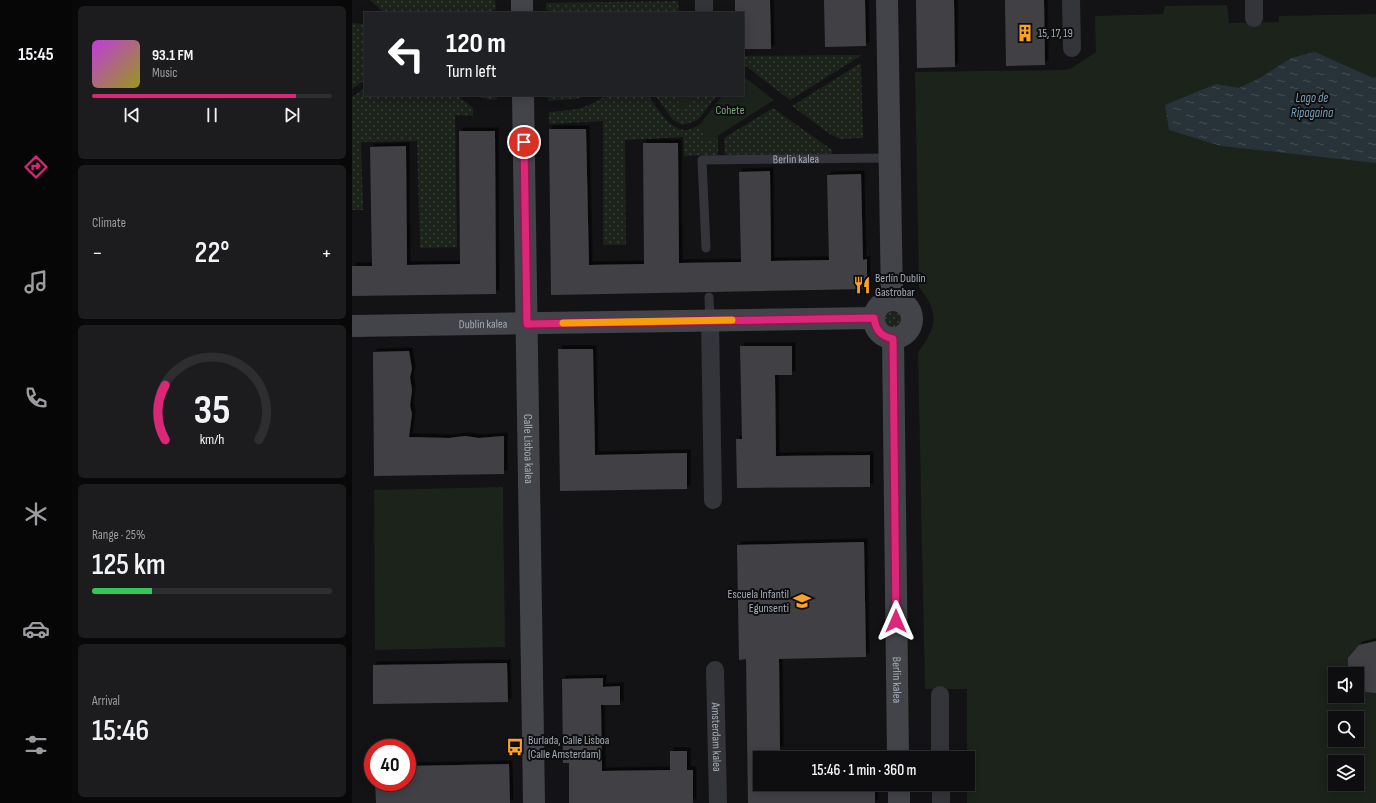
<!DOCTYPE html>
<meta charset="utf-8">
<style>
:root{--surface:#0e0e10;--page:#1c1c1e;--text:#f1f3f6;--muted:#9b9c9f;--line:#2e2e30;--accent:#db2777}
body{margin:0;font-family:"Sofia Sans Condensed",sans-serif;background:var(--page);color:var(--text);height:100vh;display:flex;flex-direction:column;font-size:15px;white-space:nowrap}
*{box-sizing:border-box;margin:0}
p{font-size:13px;color:var(--muted)}
.icon{flex:none;width:22px;height:22px;fill:none;stroke:currentColor;stroke-width:2;stroke-linecap:round;stroke-linejoin:round}
.map{position:relative;flex:1;overflow:hidden}
.panel{display:flex;flex-direction:column;gap:6px;padding:6px;background:#080809;width:280px}
.panel>*{flex:none}
.guide{position:absolute;left:12px;top:12px;width:380px;height:84px;border-radius:0px;box-shadow:0 2px 10px #0003,0 0 0 1px var(--line);background:#202124;color:#fff;overflow:hidden}
.controls{position:absolute;left:976px;top:667px;display:grid;gap:8px}
.controls a{display:grid;place-items:center;width:36px;height:36px;border-radius:0px;background:var(--surface);box-shadow:0 2px 10px #0003,0 0 0 1px var(--line);font-size:20px}
.speed{position:absolute;left:12px;top:739px;display:flex;gap:8px;font-size:20px;font-weight:700;text-align:center}
.speed>*{display:grid;place-content:center;width:52px;height:52px;border-radius:50%;background:var(--surface);box-shadow:0 2px 10px #0003,0 0 0 1px var(--line);line-height:1}
.speed .limit{border:6px solid #d22;background:#fff;color:#111}
.pin{position:absolute;display:grid;place-items:center;width:34px;height:34px;color:#fff;margin:-17px;border:2px solid #fff;border-radius:50%;box-shadow:0 1px 4px #0007}
.me{position:absolute;width:44px;margin:-22px;rotate:0deg;stroke-linejoin:round;filter:drop-shadow(0 0 3px #0008)}
.turn{display:flex;align-items:center;gap:14px;height:84px;padding:0 16px;font-size:18px}
.turn .icon{width:52px;height:52px;stroke-width:2.5}
.turn b{display:block;font-size:28px;line-height:34px}
.big{font-size:30px;font-weight:600;line-height:1.1}
.panel .tile{flex:1;display:flex;flex-direction:column;justify-content:center;gap:6px;min-width:0;padding:0 14px;border-radius:6px;background:var(--page)}
.panel .dial{align-items:center;gap:0}
.dial svg{height:104px;overflow:visible;fill:none;stroke:var(--line);stroke-width:7;stroke-linecap:round;text-anchor:middle}
.dial text{fill:var(--text);stroke:none}
.song{display:flex;align-items:center;gap:12px}
.cover{width:48px;height:48px;border-radius:6px;background:linear-gradient(135deg,hsl(290 70% 55%),hsl(60 70% 35%))}
.played{height:4px;border-radius:2px;background:linear-gradient(90deg,var(--accent) 85%,var(--line) 85%)}
.keys{display:flex;justify-content:space-around;direction:ltr}
.heat{display:flex;justify-content:space-between;align-items:center;font-size:22px;direction:ltr}
.charge{height:6px;border-radius:3px;background:linear-gradient(90deg,#34c759 25%,var(--line) 0)}
.trip{position:absolute;left:401px;top:751px;width:222px;height:40px;border-radius:0px;background:var(--surface);box-shadow:0 2px 10px #0003,0 0 0 1px var(--line);font-weight:600;line-height:40px;text-align:center}
main{display:flex;flex:1;min-height:0}
.tab-bar{display:flex;flex-direction:column;width:72px;justify-content:space-around;align-items:center;background:#060606;color:var(--muted)}
.tab-bar .icon{width:28px;height:28px}
.tab-bar .selected{color:var(--accent)}
.tab-bar b{font-size:18px;color:var(--text)}
.map>svg:first-child{display:block}
</style>
<main>
<nav class="tab-bar">
<b>15:45</b>
<svg class="icon selected" aria-label="directions" viewBox="0 0 24 24"><path d="M12 3l9 9-9 9-9-9zM9 14v-3h6M13 9l2 2-2 2"/></svg>
<svg class="icon" aria-label="music" viewBox="0 0 24 24"><path d="M9 18V5l10-2v13"/><circle cx="6" cy="18" r="3"/><circle cx="16" cy="16" r="3"/></svg>
<svg class="icon" aria-label="phone" viewBox="0 0 24 24"><path d="M5 4h4l2 5-3 2q2 4 5 5l2-3 5 2v4C11 20 4 13 5 4z"/></svg>
<svg class="icon" aria-label="climate" viewBox="0 0 24 24"><path d="M12 3v18M4 7l16 10M4 17L20 7"/></svg>
<svg class="icon" aria-label="car" viewBox="0 0 24 24"><path d="M5 17H2v-5l4-1 3-4h7l3 4 3 1v5h-3M9 17h6M6 11h13"/><circle cx="7" cy="17" r="2"/><circle cx="17" cy="17" r="2"/></svg>
<svg class="icon" aria-label="filters" viewBox="0 0 24 24"><path d="M4 7h16M4 17h16"/><circle cx="9" cy="7" r="2"/><circle cx="15" cy="17" r="2"/></svg>
</nav>
<section class="panel">
<div class="tile">
<div class="song"><i class="cover"></i><div><b>93.1 FM</b><p>Music</p></div></div>
<div class="played"></div>
<div class="keys"><svg class="icon" aria-label="previous" viewBox="0 0 24 24"><path d="M18 5L8 12l10 7zM5 5v14"/></svg><svg class="icon" aria-label="pause" viewBox="0 0 24 24"><path d="M8 5v14M16 5v14"/></svg><svg class="icon" aria-label="next" viewBox="0 0 24 24"><path d="M6 5l10 7-10 7zM19 5v14"/></svg></div>
</div>
<div class="tile"><p>Climate</p>
<div class="heat"><a>−</a><b class="big">22°</b><a>+</a></div>
</div>
<div class="tile dial"><svg viewBox="0 0 100 80">
<path d="M14 69A42 42 0 1 1 86 69"/>
<path d="M14 69A42 42 0 0 1 14 27" stroke="#db2777"/>
<text x="50" y="56" font-size="32" font-weight="700">35</text>
<text x="50" y="72" font-size="11">km/h</text>
</svg></div>
<div class="tile"><p>Range · 25%</p><b class="big">125 km</b><div class="charge"></div></div>
<div class="tile"><p>Arrival</p><b class="big">15:46</b></div>
</section>
<div class="map">
<svg width="1024" height="803" viewBox="0 0 1024 803">
<defs>
<pattern id="grass-dots" width="8" height="8" patternUnits="userSpaceOnUse"><rect width="8" height="8" fill="#1b231b"/><path d="M2 2h.1M6 6h.1" fill="none" stroke="#39403a" stroke-width="1.8" stroke-linecap="round"/></pattern>
<pattern id="water-ripples" width="26" height="14" patternUnits="userSpaceOnUse"><rect width="26" height="14" fill="#283339"/><path d="M2 4q2-2 4 0t4 0M15 11q2-2 4 0t4 0" fill="none" stroke="#444e53"/></pattern>
<filter id="shadow"><feDropShadow dx="3.5" dy="-3.5" stdDeviation="0" flood-color="#0009"/></filter>
</defs>
<rect width="100%" height="100%" fill="#131315"/>
<path fill="url(#grass-dots)" d="M 18,0 L 143,0 L 144,9 L 138,13 L 32,13 Z
M 326,1 L 327,13 L 199,13 L 194,9 L 194,3 Z
M 0,23 L 13,24 L 13,80 L 0,89 Z
M 510,55 L 438,100 L 391,64 L 391,56 Z
M 509,63 L 511,138 L 488,139 L 478,134 L 440,106 Z
M 13,88 L 13,95 L 105,95 L 121,108 L 121,116 L 103,115 L 105,247 L 68,248 L 65,141 L 9,142 L 11,210 L 0,210 L 0,97 Z
M 123,95 L 145,95 L 145,100 L 134,99 Z
M 196,95 L 236,95 L 224,99 L 196,101 Z
M 255,95 L 296,95 C 308,112 325,144 349,123 L 352,137 L 359,140 L 366,136 L 366,155 L 332,156 L 331,137 L 273,140 L 274,245 L 251,245 L 251,121 L 197,124 L 197,112 C 224,110 231,110 255,95 Z
M 303,95 L 365,95 L 346,120 L 331,125 L 321,120 Z
M 421,108 L 480,150 L 480,154 L 373,155 L 372,138 Z
M533 319a9 9 0 1 1 18 0a9 9 0 1 1-18 0Z"/>
<path fill="#1b231b" fill-rule="evenodd" d="M 875,5 L 877,23 L 927,22 L 927,16 L 1024,14 L 1024,803 L 615,803 L 615,689 L 573,689 L 566,352 C 586,326 587,313 567,287 L 563,72 L 711,70 L 718,69 L 744,52 L 743,16 L 811,14 L 813,6 ZM 983,674 L 1005,674 L 1005,696 L 983,696 ZM 983,718 L 1005,718 L 1005,740 L 983,740 ZM 983,762 L 1005,762 L 1005,784 L 983,784 Z
M 391,76 L 422,100 L 359,140 L 355,141 L 352,137 L 349,123 L 371,95 L 391,95 Z
M 331,95 L 343,95 L 331,110 L 324,106 Z
M 151,487 L 153,647 L 23,650 L 22,490 Z"/>
<path fill="url(#water-ripples)" d="M 963,52 L 1021,78 L 1024,77 L 1024,163 L 869,146 L 817,130 L 813,105 L 864,84 L 887,88 L 908,78 L 939,58 Z"/>
<path fill="#3f4145" filter="url(#shadow)" d="M 383,0 L 418,0 L 419,49 L 391,49 L 391,13 L 383,13 Z
M 472,0 L 513,0 L 514,46 L 473,47 Z
M 564,0 L 602,0 L 603,67 L 565,68 Z
M 653,0 L 692,0 L 693,65 L 654,66 Z
M 197,129 L 234,129 L 237,265 L 292,264 L 291,143 L 326,143 L 327,263 L 389,262 L 387,172 L 418,171 L 419,261 L 477,260 L 475,175 L 509,174 L 511,260 L 515,259 L 515,289 L 199,295 Z
M 107,131 L 143,131 L 144,294 L 0,296 L 0,266 L 20,266 L 18,147 L 54,146 L 55,265 L 108,264 Z
M 388,346 L 440,346 L 440,375 L 423,375 L 424,456 L 518,455 L 518,487 L 385,488 L 384,439 L 390,439 Z
M 206,349 L 241,349 L 243,455 L 335,453 L 335,489 L 208,491 Z
M 57,351 L 60,369 L 58,377 L 60,390 L 58,406 L 60,414 L 57,437 L 97,438 L 113,436 L 127,438 L 152,436 L 152,474 L 22,476 L 21,352 Z
M 512,542 L 514,657 L 427,659 L 428,750 L 408,750 L 408,784 L 523,784 L 523,803 L 396,803 L 394,659 L 387,660 L 385,545 Z
M 1024,641 L 1024,693 L 1014,692 L 1005,688 L 1005,674 L 996,674 L 996,658 L 1007,645 Z
M 155,663 L 156,702 L 21,704 L 21,665 Z
M 251,678 L 251,687 L 268,686 L 268,705 L 249,705 L 250,771 L 318,770 L 318,751 L 335,751 L 335,770 L 341,770 L 341,803 L 217,803 L 217,763 L 211,763 L 210,679 Z
M 157,764 L 158,803 L 24,803 L 23,782 L 55,782 L 55,766 Z"/>
<g fill="none" stroke-linecap="round" stroke-linejoin="round">
<g stroke="#34353a" stroke-width="9">
<path id="s1" d="M 354,248 L 350,160 L 538,158"/>
<path d="M 357,297 L 358,321"/>
</g>
<g stroke="#34353a" stroke-width="18">
<path d="M 352,0 L 352,13"/>
<path d="M 719,0 L 720,48"/>
<path d="M 902,0 L 902,18"/>
<path d="M 358,321 L 361,500"/>
<path id="s2" d="M 363,670 L 366,803"/>
<path d="M 588,695 L 588,758"/>
<path d="M 589,784 L 589,803"/>
</g>
<g stroke="#42444a" stroke-width="22">
<path d="M 170,0 L 170,13"/>
<path d="M 535,0 L 540,300"/>
<path id="s3" d="M 171,95 L 182,803"/>
<circle cx="541" cy="319" r="19"/>
<path id="s4" d="M 0,326 L 522,318"/>
<path id="s5" d="M 541,339 L 546,758"/>
<path d="M 547,784 L 547,803"/>
</g>
</g>
<g fill="none" stroke-linecap="round" stroke-linejoin="round">
<g stroke="#8e194d" stroke-width="10">
<path id="route" d="M 172,142 L 175,324 L 522,318 C 524,331 529,336 541,339 L 544,621"/>
</g>
<use href="#route" stroke="#db2777" stroke-width="7"/>
<path stroke="#f59e0b" stroke-width="7" d="M 211,323 L 380,320"/>
</g>
<defs>
<g id="building-bare" transform="scale(1.38)"><path d="M-4-6H4V6H1V3H-1V6H-4ZM-2.5-4.3h1.7v1.8h-1.7ZM.8-4.3h1.7v1.8H.8ZM-2.5-1h1.7V.8h-1.7ZM.8-1h1.7V.8H.8Z" fill="#fea222" stroke="#0e0e10" stroke-width="2.5" paint-order="stroke"/></g>
<g id="restaurant-bare" transform="scale(1.38)"><path d="M-5-6h1v4h1v-4h1v4h1v-4h1v5L-1.5 .5V6h-2V.5L-5-1ZM5-6V6H3V1.5H1.5Q1.5-4 5-6Z" fill="#fea222" stroke="#0e0e10" stroke-width="2.5" paint-order="stroke"/></g>
<g id="school-bare" transform="scale(1.38)"><path d="M0-5L7-2L0 1L-7-2ZM-4 1L0 2.5L4 1V4Q0 6-4 4Z" fill="#fea222" stroke="#0e0e10" stroke-width="2.5" paint-order="stroke"/></g>
<g id="bus-bare" transform="scale(1.38)"><path d="M-5-6H5V4H4V6H2V4H-2V6H-4V4H-5ZM-3.5-4V0h7V-4ZM-3.5 1.2v1.5H-2V1.2ZM2 1.2v1.5H3.5V1.2Z" fill="#fea222" stroke="#0e0e10" stroke-width="2.5" paint-order="stroke"/></g>
</defs>
<g fill-rule="evenodd">
<use href="#building-bare" x="673" y="33"/>
<use href="#restaurant-bare" x="510" y="285"/>
<use href="#school-bare" x="450" y="601"/>
<use href="#bus-bare" x="163" y="747"/>
</g>
<g text-anchor="middle" dominant-baseline="central" stroke-width="4" stroke-linejoin="round" paint-order="stroke">
<g font-size="12" fill="#a3abb6" stroke="#0e0e10" text-anchor="start">
<text x="686" y="33">15, 17, 19</text>
<text x="523" y="278">Berlín Dublín<tspan x="523" dy="14">Gastrobar</tspan></text>
<text x="437" y="594" text-anchor="end">Escuela Infantil<tspan x="437" dy="14">Egunsenti</tspan></text>
<text x="176" y="740">Burlada, Calle Lisboa<tspan x="176" dy="14">(Calle Amsterdam)</tspan></text>
</g>
<g font-size="12" fill="#7aa379" stroke="#0e0e10">
<text x="378" y="110">Cohete</text>
</g>
<g font-size="12" fill="#a3abb6" stroke="#0e0e10">
<text stroke="none"><textPath href="#s1" startOffset="182">Berlin kalea</textPath></text>
<text stroke="none"><textPath href="#s4" startOffset="131">Dublin kalea</textPath></text>
<text stroke="none"><textPath href="#s3" startOffset="354">Calle Lisboa kalea</textPath></text>
<text stroke="none"><textPath href="#s5" startOffset="341">Berlin kalea</textPath></text>
<text stroke="none"><textPath href="#s2" startOffset="67">Amsterdam kalea</textPath></text>
</g>
<g font-size="13" font-style="italic" fill="#789db4" stroke="#0e0e10">
<text x="960" y="98">Lago de<tspan x="960" dy="15">Ripagaina</tspan></text>
</g>
</g>
</svg>
<div class="controls">
<a><svg class="icon" aria-label="sound" viewBox="0 0 24 24"><path d="M4 9h4l5-4v14l-5-4H4zM17 9q2 3 0 6"/></svg></a>
<a><svg class="icon" aria-label="search" viewBox="0 0 24 24"><circle cx="10" cy="10" r="6"/><path d="M15 15l6 6"/></svg></a>
<a><svg class="icon" aria-label="layers" viewBox="0 0 24 24"><path d="M12 4l9 5-9 5-9-5zM3 14l9 5 9-5"/></svg></a>
</div>
<div class="speed"><div class="limit">40</div></div>
<div class="pin" style="left:172px;top:142px;background:#d93025"><svg class="icon" aria-label="arrive" viewBox="0 0 24 24"><path d="M6 21V4h12l-3 4 3 4H6"/></svg></div>
<svg class="me" style="left:544px;top:621px" viewBox="-20 -20 40 40"><path d="M0-17L14 15 0 8-14 15z" fill="#db2777" stroke="#fff" stroke-width="4"/></svg>
<div class="trip">15:46 · 1 min · 360 m</div>
<div class="guide">
<div class="turn"><svg class="icon" aria-label="left" viewBox="0 0 24 24"><path d="M17 20v-9H6M10 6l-5 5 5 5"/></svg><div><b>120 m</b>Turn left</div></div>
</div>
</div>
</main>
